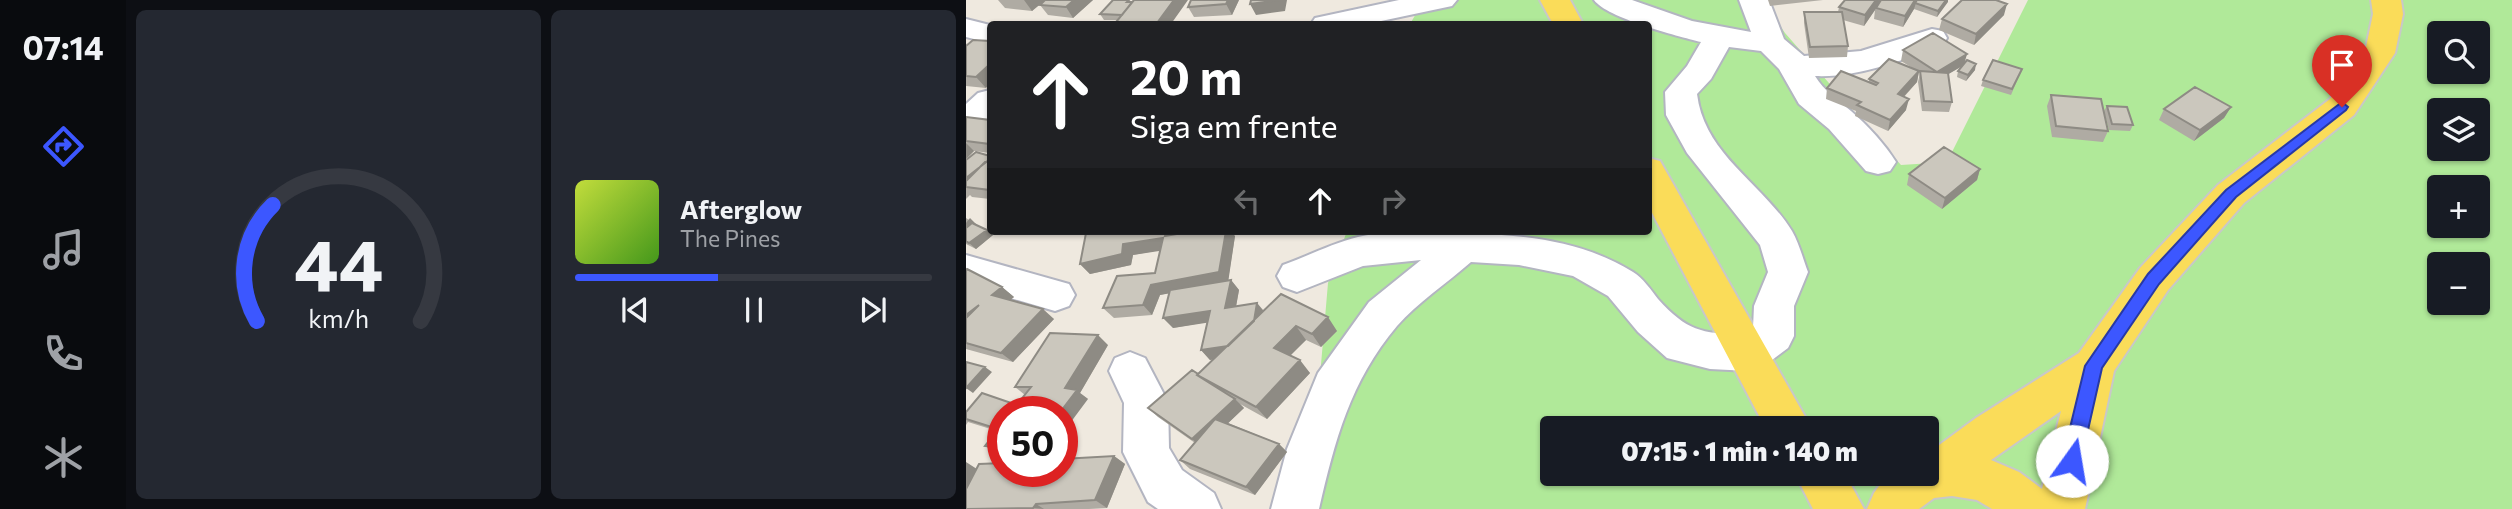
<!DOCTYPE html>
<html lang="pt">
<meta charset="utf-8">
<style>
:root{--surface:#171b24;--page:#242831;--text:#f1f3f6;--muted:#9ea1a6;--line:#363941;--accent:#3c57ff}
body{margin:0;font-family:Commissioner,sans-serif;background:var(--page);color:var(--text);height:100vh;display:flex;flex-direction:column;font-size:26px;white-space:nowrap}
*{box-sizing:border-box;margin:0}
p{font-size:23px;color:var(--muted)}
.icon{flex:none;width:38px;height:38px;fill:none;stroke:currentColor;stroke-width:2;stroke-linecap:round;stroke-linejoin:round}
.map{position:relative;flex:1;overflow:hidden}
.sheet{display:flex;flex-direction:column;gap:10px;padding:10px;background:#0d0f14;width:840px}
.sheet>*{flex:none}
.guide{position:absolute;left:21px;top:21px;width:665px;height:214px;border-radius:7px;box-shadow:0 2px 5px #0004;background:#202124;color:#fff;overflow:hidden}
.tools{position:absolute;left:1461px;top:21px;display:grid;gap:14px}
.tools a{display:grid;place-items:center;width:63px;height:63px;border-radius:7px;background:var(--surface);box-shadow:0 2px 5px #0004;font-size:35px}
.speed{position:absolute;left:21px;top:396px;display:flex;gap:14px;font-size:35px;font-weight:700;text-align:center}
.speed>*{display:grid;place-content:center;width:91px;height:91px;border-radius:50%;background:var(--surface);box-shadow:0 2px 5px #0004;line-height:1}
.speed .limit{border:10px solid #d22;background:#fff;color:#111}
.pin{position:absolute;display:grid;place-items:center;width:60px;height:60px;color:#fff;margin:-72px -30px;border-radius:50% 50% 50% 0;rotate:-45deg;box-shadow:0 0 7px #0007}
.pin .icon{rotate:45deg}
.me{position:absolute;width:77px;margin:-38px;rotate:13deg;stroke-linejoin:round;filter:drop-shadow(0 0 5px #0008)}
.turn{display:flex;align-items:center;gap:24px;height:147px;padding:0 28px;font-size:32px}
.turn .icon{width:91px;height:91px;stroke-width:2.5}
.turn b{display:block;font-size:49px;line-height:60px}
.lanes{display:flex;align-items:center;height:66px;padding:0 28px;background:#0003;justify-content:center;gap:35px;direction:ltr}
.lanes .off{opacity:.35}
.sheet .tile{flex:1;display:flex;flex-direction:column;justify-content:center;gap:10px;min-width:0;padding:0 24px;border-radius:10px;background:var(--page)}
.sheet .dial{align-items:center;gap:0}
.dial svg{height:182px;overflow:visible;fill:none;stroke:var(--line);stroke-width:7;stroke-linecap:round;text-anchor:middle}
.dial text{fill:var(--text);stroke:none}
.song{display:flex;align-items:center;gap:21px}
.cover{width:84px;height:84px;border-radius:10px;background:linear-gradient(135deg,hsl(70 70% 55%),hsl(100 70% 35%))}
.played{height:7px;border-radius:4px;background:linear-gradient(90deg,var(--accent) 40%,var(--line) 40%)}
.keys{display:flex;justify-content:space-around;direction:ltr}
.sheet .tiles{flex:1;display:grid;gap:10px;grid-template-columns:repeat(2,1fr)}
.trip{position:absolute;left:574px;top:416px;width:399px;height:70px;border-radius:7px;background:var(--surface);box-shadow:0 2px 5px #0004;font-weight:800;line-height:70px;text-align:center}
main{display:flex;flex:1;min-height:0}
.tabs{display:flex;flex-direction:column;width:126px;justify-content:space-around;align-items:center;background:#090b0e;color:var(--muted)}
.tabs .icon{width:49px;height:49px}
.tabs .active{color:var(--accent)}
.tabs b{font-size:32px;color:var(--text)}
.map>svg:first-child{display:block}
</style>
<main>
<nav class="tabs">
<b>07:14</b>
<svg class="icon active" aria-label="directions" viewBox="0 0 24 24"><path d="M12 3l9 9-9 9-9-9zM9 14v-3h6M13 9l2 2-2 2"/></svg>
<svg class="icon" aria-label="music" viewBox="0 0 24 24"><path d="M9 18V5l10-2v13"/><circle cx="6" cy="18" r="3"/><circle cx="16" cy="16" r="3"/></svg>
<svg class="icon" aria-label="phone" viewBox="0 0 24 24"><path d="M5 4h4l2 5-3 2q2 4 5 5l2-3 5 2v4C11 20 4 13 5 4z"/></svg>
<svg class="icon" aria-label="climate" viewBox="0 0 24 24"><path d="M12 3v18M4 7l16 10M4 17L20 7"/></svg>
</nav>
<section class="sheet">
<div class="tiles">
<div class="tile dial"><svg viewBox="0 0 100 80">
<path d="M14 69A42 42 0 1 1 86 69"/>
<path d="M14 69A42 42 0 0 1 21 18" stroke="#3c57ff"/>
<text x="50" y="56" font-size="32" font-weight="700">44</text>
<text x="50" y="72" font-size="11">km/h</text>
</svg></div>
<div class="tile">
<div class="song"><i class="cover"></i><div><b>Afterglow</b><p>The Pines</p></div></div>
<div class="played"></div>
<div class="keys"><svg class="icon" aria-label="previous" viewBox="0 0 24 24"><path d="M18 5L8 12l10 7zM5 5v14"/></svg><svg class="icon" aria-label="pause" viewBox="0 0 24 24"><path d="M8 5v14M16 5v14"/></svg><svg class="icon" aria-label="next" viewBox="0 0 24 24"><path d="M6 5l10 7-10 7zM19 5v14"/></svg></div>
</div>
</div>
</section>
<div class="map">
<svg width="1546" height="509" viewBox="0 0 1546 509">
<rect width="100%" height="100%" fill="#efe9df"/>
<path fill="#b0e999" fill-rule="evenodd" d="M 458,0 L 797,0 L 819,33 L 935,165 L 981,162 L 1062,0 L 1546,0 L 1546,509 L 313,509 L 348,446 L 362,283 L 381,231 L 682,231 L 682,24 L 444,24 ZM 1474,33 L 1512,33 L 1512,72 L 1474,72 ZM 1474,110 L 1512,110 L 1512,149 L 1474,149 ZM 1474,187 L 1512,187 L 1512,226 L 1474,226 ZM 1474,264 L 1512,264 L 1512,303 L 1474,303 ZM 586,429 L 961,429 L 961,474 L 586,474 Z"/>
<g fill="none" stroke-linecap="round" stroke-linejoin="round">
<g stroke="#b3b5c1" stroke-width="4">
<path id="minor" d="M 433,0 L 491,0 L 486,6 L 401,24 L 345,24 L 349,18 Z
M 628,0 L 666,0 L 726,21 L 785,32 L 773,0 L 803,0 L 818,39 L 838,56 L 895,51 L 966,29 L 977,31 L 981,38 L 977,45 C 938,60 891,78 849,76 C 858,91 872,100 885,111 C 901,125 919,144 930,162 L 924,171 L 912,174 L 900,171 L 863,129 L 833,104 L 813,69 L 795,51 L 763,47 L 745,79 L 731,94 C 738,154 796,183 826,231 C 833,243 837,259 842,272 L 828,306 L 828,336 L 822,348 L 798,366 L 783,371 L 744,369 L 701,358 L 672,332 L 642,296 L 607,276 L 553,265 L 505,262 C 481,283 451,303 431,326 C 384,382 369,440 353,509 L 305,509 L 321,449 L 352,373 L 403,302 L 455,260 L 397,266 L 331,292 L 317,287 L 311,276 L 317,265 C 342,256 367,243 392,237 C 427,229 463,231 498,233 C 558,235 615,240 667,272 C 677,278 685,290 692,299 C 721,331 735,333 776,335 L 787,328 L 788,306 L 802,272 L 794,245 L 721,153 L 700,115 L 699,92 L 721,66 L 735,42 C 711,36 641,18 628,0 Z
M 0,19 L 24,25 L 24,43 L 0,37 Z
M 24,90 L 24,119 L 12,131 L 0,134 L 0,104 L 12,93 Z
M 0,255 L 103,284 L 109,295 L 103,306 L 89,311 L 0,285 Z
M 164,352 L 179,358 L 202,402 L 203,448 L 216,470 L 248,493 L 255,509 L 192,509 L 182,502 L 157,452 L 158,403 L 143,371 L 149,358 Z"/>
</g>
<g stroke="#c8c8c8" stroke-width="4">
<path id="major" d="M 574,0 L 604,0 L 617,24 L 587,24 Z
M 1405,0 L 1435,0 L 1437,14 L 1429,53 L 1388,115 L 1278,203 L 1202,290 L 1148,371 L 1119,509 L 1026,509 L 1011,500 L 986,496 L 968,498 L 953,509 L 901,509 L 908,493 L 921,475 L 961,474 L 961,454 L 1010,418 L 1113,353 L 1174,268 L 1252,185 L 1364,99 L 1399,52 L 1407,14 ZM 1095,411 L 1076,489 L 1053,472 L 1025,460 Z
M 682,158 L 694,161 L 846,429 L 800,429 L 682,205 Z
M 829,474 L 879,474 L 898,509 L 847,509 Z"/>
</g>
<use href="#minor" fill="#fff" fill-rule="evenodd"/>
<use href="#major" fill="#fadc59" fill-rule="evenodd"/>
</g>
<path fill="#afaba3" d="M 32,0 L 127,0 L 107,18 L 82,15 L 74,5 L 77,2 L 66,11 L 39,8 Z
M 147,0 L 205,24 L 152,24 L 150,22 L 152,20 L 138,20 L 134,14 Z
M 273,0 L 266,15 L 228,17 L 222,7 Z
M 802,0 L 857,0 L 804,6 Z
M 879,0 L 982,0 L 971,17 L 948,9 L 937,27 L 908,19 L 909,10 L 898,26 L 877,20 L 882,46 L 881,57 L 843,58 L 838,23 L 838,12 L 872,12 L 873,7 Z
M 1038,15 L 1008,45 L 973,30 L 976,19 Z
M 0,43 L 1,45 L 20,88 L 0,86 Z
M 937,50 L 998,63 L 1009,70 L 1000,81 L 991,77 L 992,71 L 996,66 L 982,74 L 986,102 L 983,112 L 956,111 L 952,82 L 954,73 L 953,72 L 951,82 L 938,97 L 940,110 L 922,131 L 889,116 L 890,111 L 860,99 L 861,88 L 903,82 L 903,79 L 948,69 L 935,61 Z
M 1056,69 L 1045,95 L 1015,86 L 1017,80 Z
M 1085,95 L 1142,131 L 1137,142 L 1086,137 L 1081,106 Z
M 1141,106 L 1167,125 L 1164,131 L 1143,130 L 1138,111 Z
M 1265,107 L 1258,118 L 1228,141 L 1193,120 L 1198,109 Z
M 0,117 L 24,120 L 24,153 L 8,151 L 0,159 Z
M 24,156 L 24,199 L 6,197 L 4,195 L 0,199 L 0,160 Z
M 1014,169 L 1011,180 L 976,209 L 941,185 L 943,174 Z
M 0,218 L 27,235 L 10,249 L 0,244 Z
M 128,231 L 212,231 L 211,234 L 269,236 L 262,280 L 265,280 L 273,290 L 270,306 L 291,303 L 298,311 L 371,331 L 355,347 L 340,340 L 324,355 L 344,373 L 301,419 L 274,404 L 278,408 L 262,423 L 313,444 L 321,452 L 289,495 L 224,469 L 214,460 L 229,443 L 192,417 L 182,408 L 232,374 L 248,359 L 244,360 L 235,350 L 241,322 L 207,328 L 203,293 L 194,295 L 186,315 L 148,318 L 137,308 L 189,273 L 194,250 L 167,255 L 165,265 L 124,274 L 114,264 Z
M 0,270 L 36,287 L 48,297 L 44,300 L 88,319 L 47,362 L 0,349 Z
M 142,345 L 114,393 L 122,399 L 37,411 L 37,455 L 33,454 L 19,446 L 31,431 L 2,422 L 0,425 L 0,412 L 51,405 L 59,395 L 49,387 Z
M 148,456 L 159,464 L 141,508 L 123,509 L 0,509 L 11,469 Z"/>
<path fill="#8e8b84" d="M 58,0 L 79,0 L 66,11 Z
M 108,0 L 127,0 L 107,18 L 100,7 Z
M 208,0 L 222,0 L 205,24 L 193,24 L 191,23 Z
M 262,0 L 273,0 L 266,15 L 260,4 Z
M 314,0 L 321,0 L 319,11 L 290,15 L 284,4 Z
M 910,0 L 917,0 L 910,8 L 909,10 L 898,26 L 899,15 Z
M 949,0 L 951,0 L 948,9 L 937,27 L 939,16 Z
M 980,0 L 982,0 L 982,2 L 971,17 L 972,11 Z
M 1041,4 L 1038,15 L 1008,45 L 1010,34 Z
M 1001,54 L 998,65 L 969,82 L 971,72 Z
M 24,64 L 24,83 L 20,88 L 10,77 Z
M 1010,64 L 1009,70 L 1000,81 L 1002,75 Z
M 953,71 L 951,82 L 930,105 L 932,94 Z
M 943,99 L 940,110 L 922,131 L 924,120 Z
M 1265,107 L 1258,118 L 1228,141 L 1234,130 Z
M 0,143 L 8,151 L 0,159 Z
M 1014,169 L 1011,180 L 976,209 L 979,198 Z
M 4,218 L 10,224 L 0,235 L 0,223 Z
M 21,230 L 27,235 L 10,249 L 3,243 Z
M 201,231 L 212,231 L 208,247 L 199,236 Z
M 260,231 L 265,231 L 269,236 L 262,283 L 194,295 L 186,315 L 177,305 L 185,285 Z
M 197,238 L 206,249 L 167,255 L 165,265 L 124,274 L 114,264 L 157,244 Z
M 265,280 L 273,290 L 268,318 L 259,308 Z
M 36,287 L 48,297 L 38,305 L 26,295 Z
M 291,303 L 299,313 L 278,354 L 244,360 L 235,350 Z
M 77,309 L 88,319 L 47,362 L 35,353 Z
M 244,311 L 252,321 L 207,328 L 197,318 Z
M 362,317 L 371,331 L 355,347 L 346,334 Z
M 330,326 L 340,340 L 319,361 L 308,348 Z
M 132,335 L 142,345 L 114,393 L 122,399 L 96,434 L 96,411 L 95,411 L 99,388 Z
M 334,360 L 344,373 L 301,419 L 290,407 Z
M 19,367 L 26,372 L 7,393 L 0,388 Z
M 269,399 L 278,408 L 236,448 L 226,439 Z
M 313,444 L 321,452 L 289,495 L 280,487 Z
M 148,456 L 159,464 L 141,508 L 129,500 Z
M 0,462 L 14,471 L 0,490 Z
M 70,504 L 78,509 L 67,508 Z"/>
<path fill="#cbc7bd" stroke="#8e8b84" stroke-width="2" d="M 79,0 L 108,0 L 100,7 L 74,5 Z
M 147,0 L 163,0 L 161,2 L 166,2 L 156,15 L 134,14 Z
M 168,0 L 208,0 L 191,23 L 150,22 Z
M 225,0 L 262,0 L 260,4 L 222,7 Z
M 285,0 L 314,0 L 284,4 Z
M 879,0 L 910,0 L 899,15 L 873,7 Z
M 915,0 L 949,0 L 939,16 L 910,8 Z
M 951,0 L 980,0 L 972,11 L 949,3 Z
M 996,0 L 1030,0 L 1041,4 L 1010,34 L 976,19 Z
M 838,12 L 876,12 L 882,46 L 844,47 Z
M 967,33 L 1001,54 L 971,72 L 937,50 Z
M 7,40 L 24,41 L 24,64 L 10,77 L 0,76 L 0,46 Z
M 923,59 L 953,71 L 932,94 L 943,99 L 924,120 L 891,105 L 895,102 L 861,88 L 875,71 L 910,85 L 912,83 L 903,79 Z
M 1001,60 L 1010,64 L 1002,75 L 992,71 Z
M 1027,60 L 1056,69 L 1046,89 L 1017,80 Z
M 954,71 L 982,73 L 986,102 L 958,101 Z
M 1229,87 L 1265,107 L 1234,130 L 1198,109 Z
M 1085,95 L 1135,99 L 1142,131 L 1090,126 Z
M 1141,106 L 1161,107 L 1167,125 L 1146,124 Z
M 0,117 L 24,120 L 24,144 L 0,141 Z
M 978,147 L 1014,169 L 979,198 L 943,174 Z
M 10,152 L 24,156 L 24,159 L 0,178 L 0,160 Z
M 19,162 L 24,162 L 24,190 L 0,187 L 0,181 Z
M 6,223 L 21,230 L 3,243 L 0,241 L 0,228 Z
M 128,231 L 159,231 L 159,234 L 160,231 L 201,231 L 199,236 L 229,231 L 260,231 L 253,272 L 185,285 L 177,305 L 137,308 L 151,276 L 189,273 L 197,238 L 157,244 L 156,254 L 114,264 L 120,233 Z
M 1,269 L 36,287 L 26,295 L 77,309 L 35,353 L 0,343 L 0,318 L 13,305 L 0,315 L 0,270 Z
M 265,280 L 259,308 L 291,303 L 288,321 L 262,346 L 235,350 L 244,311 L 197,318 L 204,290 Z
M 315,294 L 362,317 L 346,334 L 330,326 L 308,348 L 334,360 L 290,407 L 231,375 Z
M 84,333 L 132,335 L 99,388 L 111,390 L 95,411 L 46,411 L 65,387 L 49,387 Z
M 0,362 L 19,367 L 0,388 Z
M 226,370 L 232,374 L 231,375 L 269,399 L 226,439 L 182,408 Z
M 16,393 L 51,405 L 46,411 L 37,411 L 37,423 L 32,429 L 0,419 L 0,412 Z
M 249,419 L 313,444 L 280,487 L 214,460 Z
M 37,423 L 37,448 L 19,446 Z
M 148,456 L 129,500 L 70,504 L 67,508 L 0,509 L 0,489 L 13,464 L 37,463 L 37,471 L 96,471 L 96,459 Z"/>
<path fill="#3c57ff" stroke="#2739a6" stroke-width="2" d="M 1376,102 L 1382,107 L 1380,110 L 1270,197 L 1193,284 L 1136,368 L 1115,461 L 1112,468 L 1106,470 L 1099,468 L 1096,461 L 1119,366 L 1182,274 L 1260,190 Z"/>
</svg>
<div class="tools">
<a><svg class="icon" aria-label="search" viewBox="0 0 24 24"><circle cx="10" cy="10" r="6"/><path d="M15 15l6 6"/></svg></a>
<a><svg class="icon" aria-label="layers" viewBox="0 0 24 24"><path d="M12 4l9 5-9 5-9-5zM3 14l9 5 9-5"/></svg></a>
<a>+</a>
<a>−</a>
</div>
<div class="speed"><div class="limit">50</div></div>
<div class="pin" style="left:1376px;top:107px;background:#d93025"><svg class="icon" aria-label="arrive" viewBox="0 0 24 24"><path d="M6 21V4h12l-3 4 3 4H6"/></svg></div>
<svg class="me" style="left:1106px;top:461px" viewBox="-20 -20 40 40"><circle r="19" fill="#fff"/><path d="M0-13L10 11 0 6-10 11z" fill="#3c57ff"/></svg>
<div class="trip">07:15 · 1 min · 140 m</div>
<div class="guide">
<div class="turn"><svg class="icon" aria-label="ahead" viewBox="0 0 24 24"><path d="M12 20V5M6 11l6-6 6 6"/></svg><div><b>20 m</b>Siga em frente</div></div>
<div class="lanes"><svg class="icon off" aria-label="left" viewBox="0 0 24 24"><path d="M17 20v-9H6M10 6l-5 5 5 5"/></svg><svg class="icon" aria-label="ahead" viewBox="0 0 24 24"><path d="M12 20V5M6 11l6-6 6 6"/></svg><svg class="icon off" aria-label="right" viewBox="0 0 24 24"><path d="M7 20v-9h11M14 6l5 5-5 5"/></svg></div>
</div>
</div>
</main>
